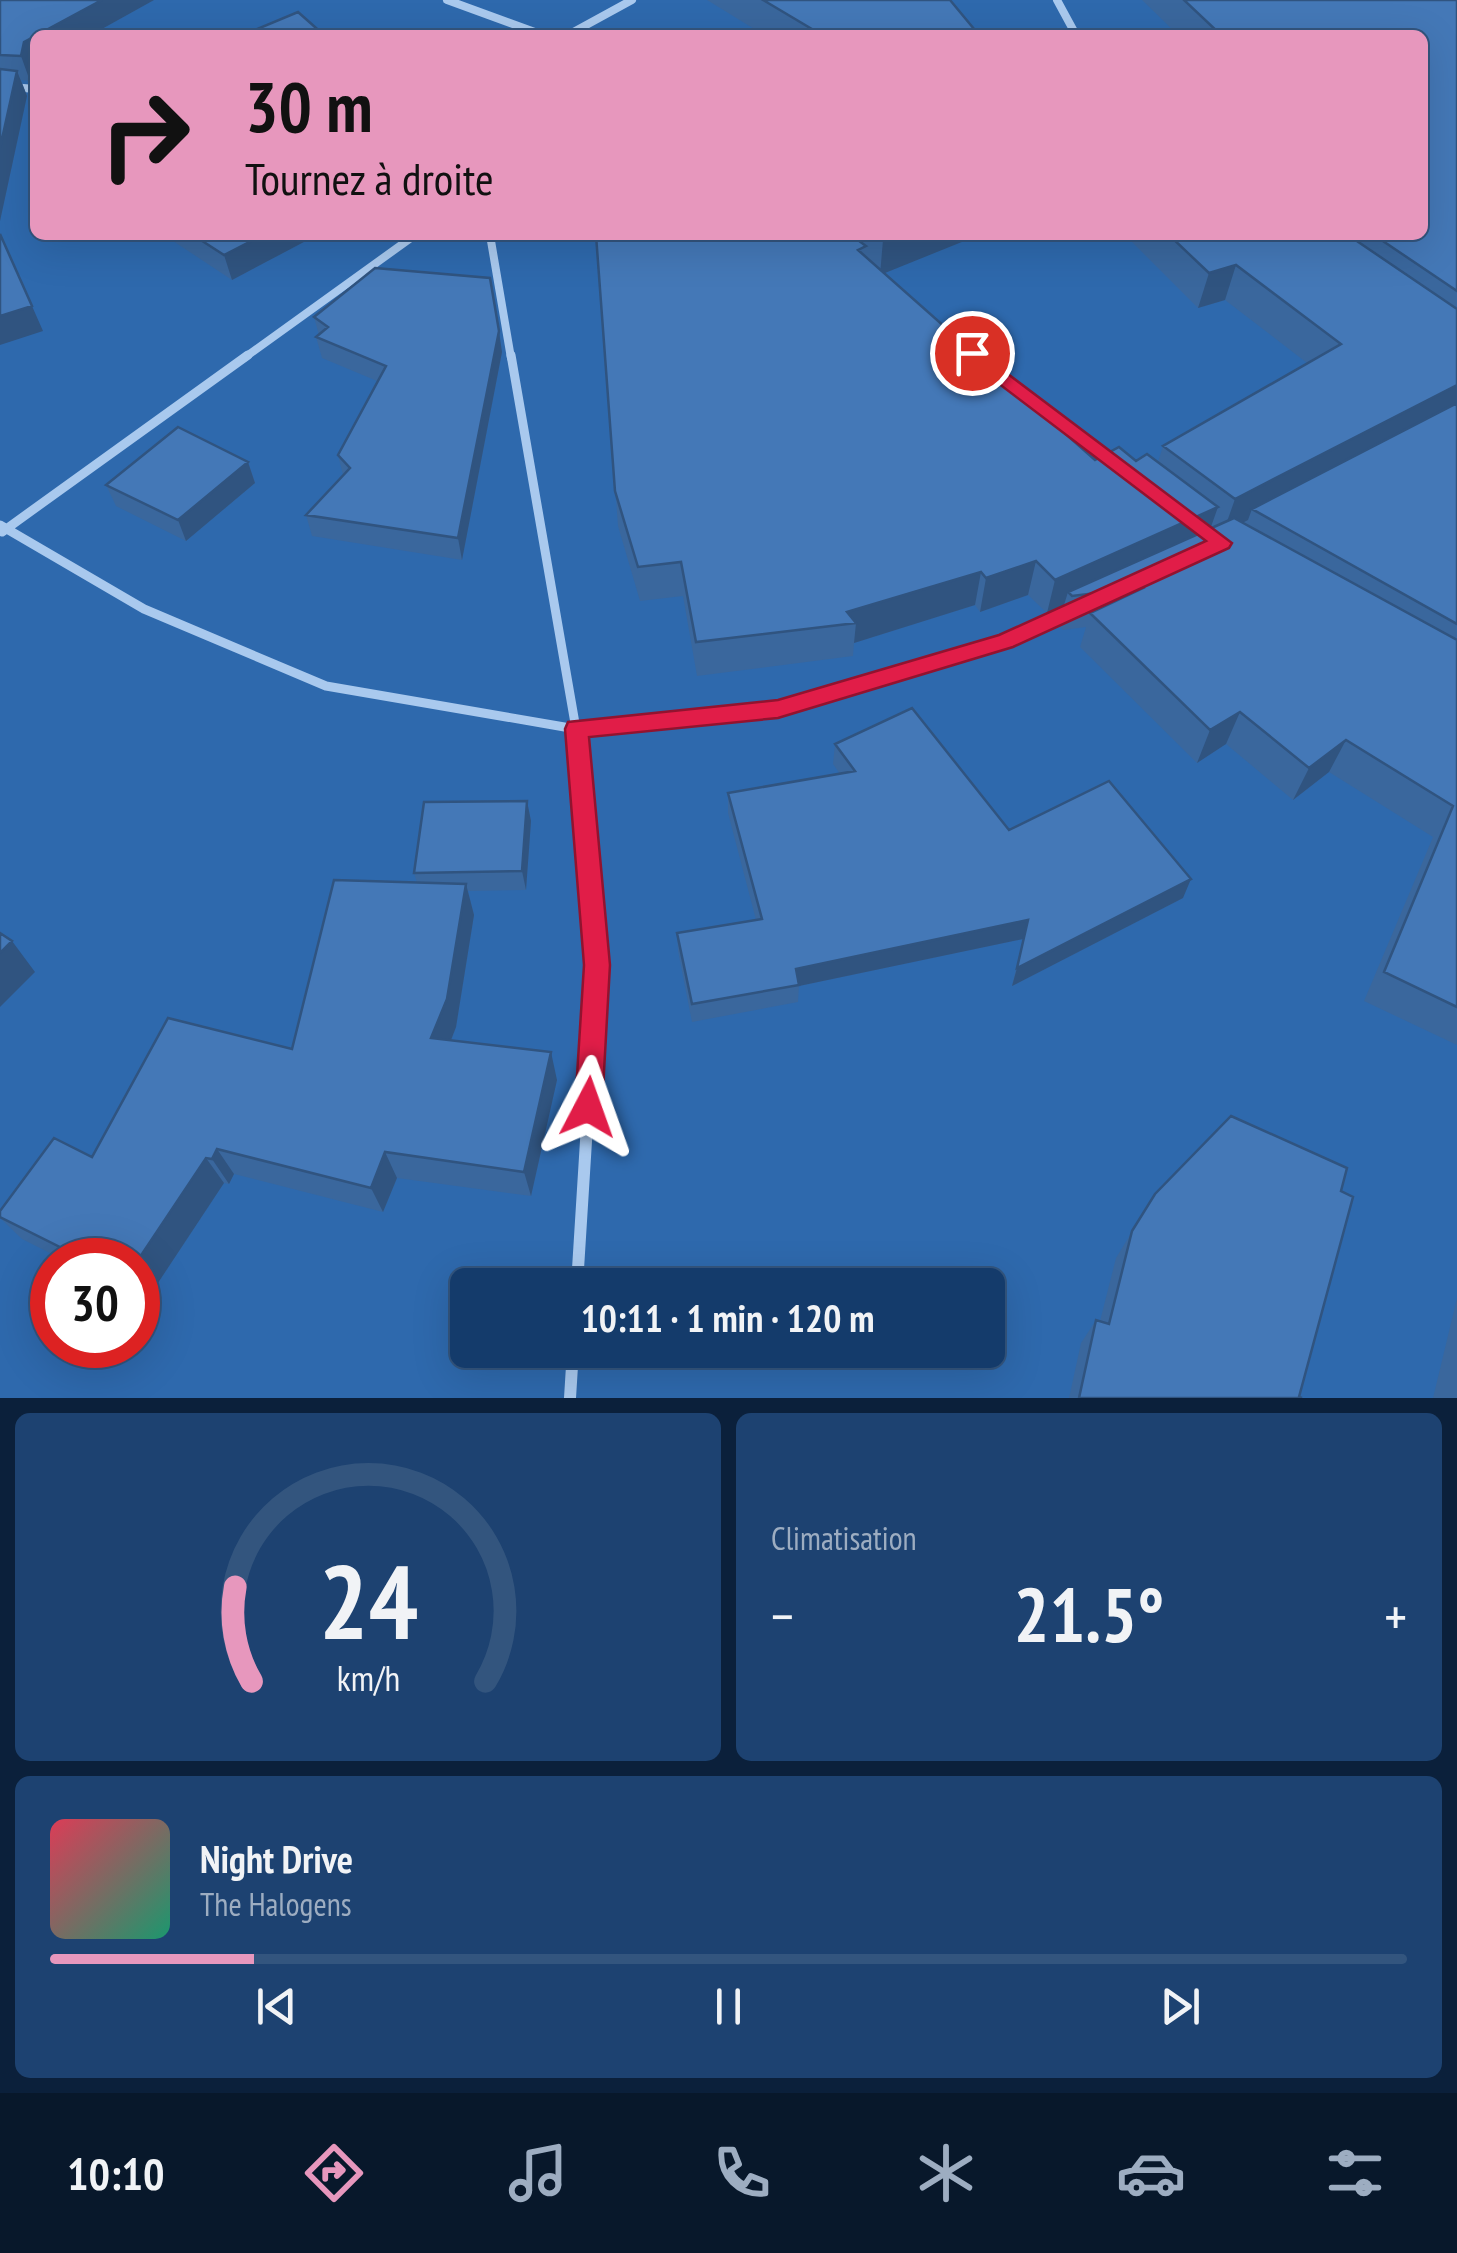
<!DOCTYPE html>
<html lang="fr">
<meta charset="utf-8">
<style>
:root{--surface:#143b6b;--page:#1d4271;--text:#f1f3f6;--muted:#9dadc1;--line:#33557e;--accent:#e797bd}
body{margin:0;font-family:"PT Sans Narrow",sans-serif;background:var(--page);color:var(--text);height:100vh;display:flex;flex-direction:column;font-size:38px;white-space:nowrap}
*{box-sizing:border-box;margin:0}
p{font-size:32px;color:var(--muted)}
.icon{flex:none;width:55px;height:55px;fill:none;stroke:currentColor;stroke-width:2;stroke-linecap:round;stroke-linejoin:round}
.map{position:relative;height:1398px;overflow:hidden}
.drawer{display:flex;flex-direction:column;gap:15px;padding:15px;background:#0b203b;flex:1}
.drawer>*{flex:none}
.banner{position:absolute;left:30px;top:30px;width:1398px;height:210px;border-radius:15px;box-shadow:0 10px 40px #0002,0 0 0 2px var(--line);background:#e797bd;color:#111;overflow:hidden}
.speed{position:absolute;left:30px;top:1238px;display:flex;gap:20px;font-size:50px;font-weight:700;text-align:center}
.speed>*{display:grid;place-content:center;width:130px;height:130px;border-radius:50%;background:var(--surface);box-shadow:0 10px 40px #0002,0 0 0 2px var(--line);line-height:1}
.speed .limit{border:15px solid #d22;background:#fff;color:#111}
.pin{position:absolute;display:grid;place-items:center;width:85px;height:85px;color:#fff;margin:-42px;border:5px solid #fff;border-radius:50%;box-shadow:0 2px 10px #0007}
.me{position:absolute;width:110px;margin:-55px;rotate:4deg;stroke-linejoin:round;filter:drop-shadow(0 0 8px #0008)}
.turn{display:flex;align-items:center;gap:35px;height:210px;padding:0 50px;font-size:45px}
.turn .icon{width:130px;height:130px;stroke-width:2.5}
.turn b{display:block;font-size:70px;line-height:85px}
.big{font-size:75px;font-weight:800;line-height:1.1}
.drawer .tile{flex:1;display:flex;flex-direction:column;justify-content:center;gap:15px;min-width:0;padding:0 35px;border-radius:15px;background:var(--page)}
.drawer .dial{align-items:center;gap:0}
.dial svg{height:260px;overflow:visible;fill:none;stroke:var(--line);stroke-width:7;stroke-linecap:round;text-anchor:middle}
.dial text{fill:var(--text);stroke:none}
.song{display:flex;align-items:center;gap:30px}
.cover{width:120px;height:120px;border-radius:15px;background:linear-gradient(135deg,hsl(350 70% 55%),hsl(160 70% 35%))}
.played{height:10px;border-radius:5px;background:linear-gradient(90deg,var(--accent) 15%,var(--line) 15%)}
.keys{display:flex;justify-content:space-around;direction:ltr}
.heat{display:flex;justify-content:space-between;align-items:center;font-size:55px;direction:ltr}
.drawer .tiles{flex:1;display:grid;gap:15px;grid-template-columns:1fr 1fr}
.tile:last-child{grid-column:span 2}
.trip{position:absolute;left:450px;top:1268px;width:555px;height:100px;border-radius:15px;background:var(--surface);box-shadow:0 10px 40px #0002,0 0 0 2px var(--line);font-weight:800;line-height:100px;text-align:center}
.dock{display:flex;height:160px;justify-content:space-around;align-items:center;background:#08182b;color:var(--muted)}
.dock .icon{width:70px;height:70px}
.dock .active{color:var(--accent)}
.dock b{font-size:45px;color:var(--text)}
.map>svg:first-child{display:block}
</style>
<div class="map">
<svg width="1457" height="1398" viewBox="0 0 1457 1398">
<rect width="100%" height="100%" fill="#1b4f8f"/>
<path fill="#2e69ad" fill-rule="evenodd" d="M 0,0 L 1457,0 L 1457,1398 L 0,1398 ZM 35,35 L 1422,35 L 1422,235 L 35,235 ZM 52,1260 L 138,1260 L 138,1345 L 52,1345 ZM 468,1285 L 988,1285 L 988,1350 L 468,1350 Z"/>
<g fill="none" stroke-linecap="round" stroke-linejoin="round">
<path stroke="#a9c9ee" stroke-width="8" d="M 447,0 L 543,35
M 1057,0 L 1076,35
M 568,35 L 632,0
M 0,86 L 35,89
M 490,235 L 511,358
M 244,358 L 415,235"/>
<path stroke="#a9c9ee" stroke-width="9" d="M 511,355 L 576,729 L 584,814
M 980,360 L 1114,461
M 0,525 L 144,609 L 326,686 L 576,729 L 777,709 L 1005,641 L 1071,611
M 2,532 L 248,355"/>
<path stroke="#a9c9ee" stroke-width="12" d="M 577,1285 L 597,965 L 583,812
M 570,1398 L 573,1350"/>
</g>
<path fill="#3a679d" d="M 0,0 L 154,0 L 91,35 L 35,35 L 35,66 L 33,67 L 30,81 L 21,80 L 27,96 L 0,221 Z
M 707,0 L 950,0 L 979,35 L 764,35 Z
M 1142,0 L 1457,0 L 1457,1045 L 1364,1001 L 1433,837 L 1329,772 L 1293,800 L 1226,744 L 1197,763 L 1080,647 L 1086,627 L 1063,630 L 1059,626 L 1064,605 L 1047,613 L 1028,595 L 980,612 L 975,605 L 854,643 L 853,656 L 697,676 L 683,596 L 640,601 L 618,526 L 596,235 L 979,235 L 884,273 L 1095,460 L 1158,462 L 1163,446 L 1307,363 L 1225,300 L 1198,308 L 1125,235 L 1422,235 L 1422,35 L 1178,35 Z
M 164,235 L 317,235 L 232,280 Z
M 314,317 L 502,352 L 462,560 L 312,536 L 306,515 L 343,475 L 338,455 L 377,381 L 322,358 L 316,337 L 319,335 Z
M 248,462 L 255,483 L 186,541 L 116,506 L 106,485 Z
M 835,744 L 1009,830 L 1183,898 L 1012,986 L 1023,939 L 799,986 L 798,1002 L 692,1022 L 678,951 L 677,933 L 756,920 L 728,813 L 728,793 L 840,774 L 833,764 Z
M 527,801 L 531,821 L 526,890 L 468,891 L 474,915 L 456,1027 L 451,1041 L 557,1080 L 531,1196 L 397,1178 L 383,1212 L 234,1174 L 229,1184 L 224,1183 L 146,1301 L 138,1297 L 138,1260 L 64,1260 L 22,1239 L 0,1218 L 0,1211 L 92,1157 L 292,1049 L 417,883 L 414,873 Z
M 1341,1191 L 1299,1397 L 1302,1398 L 1069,1398 L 1081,1343 L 1096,1320 L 1100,1321 L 1116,1258 L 1155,1194 Z
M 1457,1298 L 1457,1398 L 1433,1398 Z"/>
<path fill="#305480" d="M 102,0 L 154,0 L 91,35 L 37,35 Z
M 35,36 L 35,66 L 33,67 L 30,81 L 21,56 L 24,42 Z
M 17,71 L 27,96 L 0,221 L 0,148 Z
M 263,235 L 317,235 L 232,280 L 224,255 Z
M 895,235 L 979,235 L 880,275 L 883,240 Z
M 1236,265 L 1225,300 L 1198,308 L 1209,273 Z
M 32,306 L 43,331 L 0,345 L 0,316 Z
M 499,331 L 502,352 L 462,560 L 458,538 Z
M 1457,385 L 1457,405 L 1252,509 L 1248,520 L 1223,533 L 1235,499 Z
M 248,462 L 255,483 L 186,541 L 178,520 Z
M 1218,507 L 1206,541 L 1068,592 L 1064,605 L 1047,613 L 1055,580 Z
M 1036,561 L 1028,595 L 980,612 L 986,578 Z
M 981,572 L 975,605 L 854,643 L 856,623 L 847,612 Z
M 1240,712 L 1226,744 L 1197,763 L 1210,730 Z
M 1346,740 L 1329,772 L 1293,800 L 1309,768 Z
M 527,801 L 531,821 L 526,890 L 522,871 Z
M 1191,879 L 1183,898 L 1012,986 L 1017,968 Z
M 466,884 L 474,915 L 456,1027 L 441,1066 L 431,1038 Z
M 1028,920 L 1023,939 L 799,986 L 796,969 Z
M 12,941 L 35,972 L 0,1007 L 0,953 Z
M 551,1052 L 557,1080 L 531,1196 L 524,1172 Z
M 217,1149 L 234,1174 L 229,1184 L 212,1159 Z
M 385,1152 L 397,1178 L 383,1212 L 371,1188 Z
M 206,1158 L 224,1183 L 146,1301 L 138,1292 L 138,1260 Z"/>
<path fill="#4478b7" stroke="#305480" stroke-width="2.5" d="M 0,0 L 102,0 L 24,42 L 21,56 L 0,55 Z
M 763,0 L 950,0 L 979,35 L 822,35 Z
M 1184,0 L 1457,0 L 1457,291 L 1374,235 L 1422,235 L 1422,35 L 1221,35 Z
M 298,12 L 324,35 L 243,35 Z
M 0,69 L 17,71 L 0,148 Z
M 0,234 L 32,306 L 0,316 Z
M 193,235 L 263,235 L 224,255 Z
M 596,235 L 851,235 L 866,246 L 858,250 L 1095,460 L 1119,447 L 1136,461 L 1147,454 L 1218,507 L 1055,580 L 1036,561 L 986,578 L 981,572 L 847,612 L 856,623 L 696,642 L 681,562 L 638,567 L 615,491 Z
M 876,235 L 895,235 L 883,240 Z
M 1169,235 L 1348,235 L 1457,309 L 1457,385 L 1235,499 L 1163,446 L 1341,344 L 1236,265 L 1209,273 Z
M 375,268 L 490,278 L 499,331 L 458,538 L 306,515 L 350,468 L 338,455 L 386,366 L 316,337 L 328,327 L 314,317 Z
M 1457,403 L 1457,624 L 1252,509 Z
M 178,427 L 248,462 L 178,520 L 106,485 Z
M 1234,518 L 1457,640 L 1457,1007 L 1384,972 L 1453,806 L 1346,740 L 1309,768 L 1240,712 L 1210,730 L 1090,613 L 1145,587 L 1072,596 L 1068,592 Z
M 912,708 L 1009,830 L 1109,781 L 1191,879 L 1017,968 L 1028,920 L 796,969 L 799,985 L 692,1004 L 677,933 L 762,919 L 728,793 L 855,771 L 835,744 Z
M 527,801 L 522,871 L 414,873 L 424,802 Z
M 334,880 L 466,884 L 447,999 L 431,1038 L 551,1052 L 524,1172 L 385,1152 L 371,1188 L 217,1149 L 212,1159 L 206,1158 L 138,1260 L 86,1260 L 0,1217 L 0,1211 L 54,1138 L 92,1157 L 168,1018 L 292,1049 Z
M 0,933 L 12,941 L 0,953 Z
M 1231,1116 L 1347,1168 L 1341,1191 L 1353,1197 L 1299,1397 L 1302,1398 L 1079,1398 L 1096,1320 L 1109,1324 L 1132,1231 L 1155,1194 Z"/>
<path fill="#e11d48" stroke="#92132f" stroke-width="2.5" d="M 972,347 L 1232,543 L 1229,548 L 1013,647 L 778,718 L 589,737 L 610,965 L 602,1107 L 598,1116 L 588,1120 L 579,1116 L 575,1107 L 584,965 L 565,729 L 568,722 L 778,700 L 999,635 L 1206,541 L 965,358 L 965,349 Z"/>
</svg>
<div class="speed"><div class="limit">30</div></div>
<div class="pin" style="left:972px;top:353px;background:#d93025"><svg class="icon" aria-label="arrive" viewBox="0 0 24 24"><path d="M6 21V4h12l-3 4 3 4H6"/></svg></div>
<svg class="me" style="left:588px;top:1107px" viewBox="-20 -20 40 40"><path d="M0-17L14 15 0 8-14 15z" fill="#e11d48" stroke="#fff" stroke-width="4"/></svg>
<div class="trip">10:11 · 1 min · 120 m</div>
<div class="banner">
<div class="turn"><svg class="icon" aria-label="right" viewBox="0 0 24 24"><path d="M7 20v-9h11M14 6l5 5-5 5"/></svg><div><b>30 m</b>Tournez à droite</div></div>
</div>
</div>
<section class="drawer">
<div class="tiles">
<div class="tile dial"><svg viewBox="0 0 100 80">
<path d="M14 69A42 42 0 1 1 86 69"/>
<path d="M14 69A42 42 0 0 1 9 40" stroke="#e797bd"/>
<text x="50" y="56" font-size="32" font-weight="700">24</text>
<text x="50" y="72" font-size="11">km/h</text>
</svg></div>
<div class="tile"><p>Climatisation</p>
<div class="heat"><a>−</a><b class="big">21.5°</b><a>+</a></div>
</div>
<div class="tile">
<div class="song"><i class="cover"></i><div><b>Night Drive</b><p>The Halogens</p></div></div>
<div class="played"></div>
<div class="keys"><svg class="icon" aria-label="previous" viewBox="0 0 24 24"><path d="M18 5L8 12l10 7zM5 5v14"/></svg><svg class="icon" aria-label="pause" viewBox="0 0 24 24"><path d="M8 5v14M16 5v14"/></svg><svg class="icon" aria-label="next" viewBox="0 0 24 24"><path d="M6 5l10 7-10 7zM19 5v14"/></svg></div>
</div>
</div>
</section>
<nav class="dock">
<b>10:10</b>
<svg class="icon active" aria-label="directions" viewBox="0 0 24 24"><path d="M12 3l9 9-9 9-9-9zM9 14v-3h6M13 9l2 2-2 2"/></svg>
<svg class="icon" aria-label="music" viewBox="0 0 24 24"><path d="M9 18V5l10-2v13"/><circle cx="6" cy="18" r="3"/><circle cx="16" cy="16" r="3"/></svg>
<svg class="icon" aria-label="phone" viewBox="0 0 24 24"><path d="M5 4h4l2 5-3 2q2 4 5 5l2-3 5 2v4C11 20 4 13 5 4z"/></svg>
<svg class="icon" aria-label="climate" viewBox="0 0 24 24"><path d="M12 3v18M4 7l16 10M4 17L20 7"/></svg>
<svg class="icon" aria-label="car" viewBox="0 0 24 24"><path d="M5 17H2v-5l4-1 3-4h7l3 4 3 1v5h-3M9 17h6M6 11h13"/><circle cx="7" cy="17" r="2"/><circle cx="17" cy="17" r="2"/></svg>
<svg class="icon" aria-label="filters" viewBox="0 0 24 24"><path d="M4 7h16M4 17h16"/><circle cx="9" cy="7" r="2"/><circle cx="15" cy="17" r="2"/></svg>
</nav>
